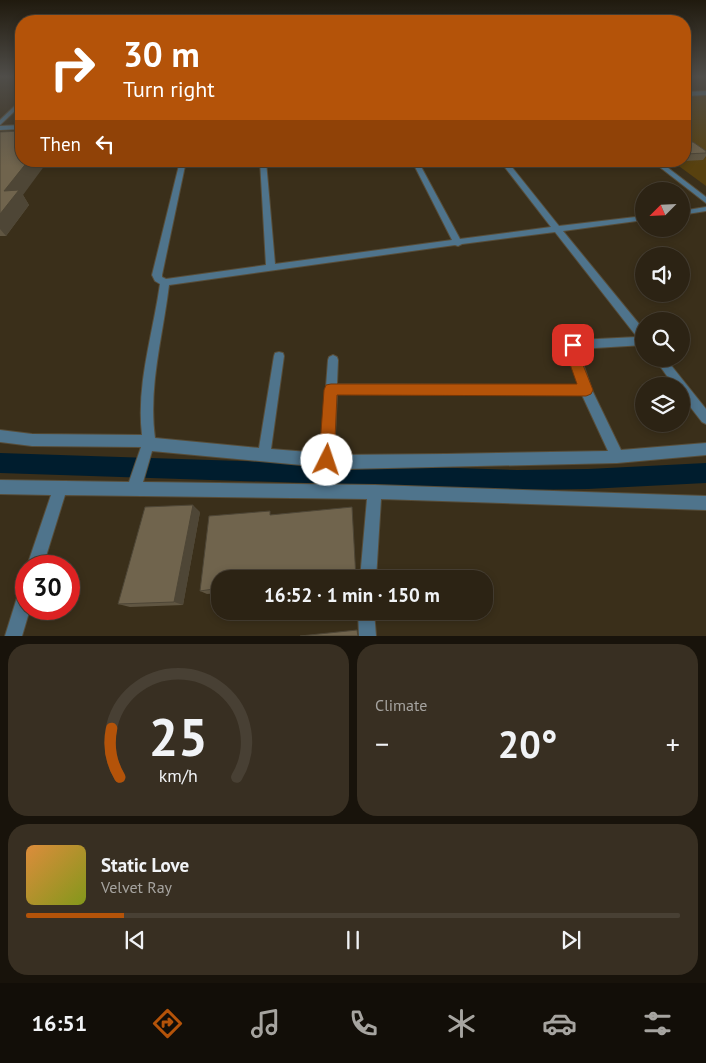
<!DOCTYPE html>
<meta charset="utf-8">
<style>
:root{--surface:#2c2314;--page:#382f22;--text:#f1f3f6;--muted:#a6a4a0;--line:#484034;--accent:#b45309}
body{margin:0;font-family:"PT Sans",sans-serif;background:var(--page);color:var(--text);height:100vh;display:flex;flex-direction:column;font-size:19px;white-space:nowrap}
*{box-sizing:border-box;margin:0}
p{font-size:16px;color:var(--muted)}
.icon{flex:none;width:28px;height:28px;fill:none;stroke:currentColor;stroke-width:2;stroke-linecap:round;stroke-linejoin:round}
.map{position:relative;height:636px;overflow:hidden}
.sheet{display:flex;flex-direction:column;gap:8px;padding:8px;background:#18130b;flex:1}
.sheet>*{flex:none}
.guide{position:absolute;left:15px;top:15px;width:676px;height:152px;border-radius:20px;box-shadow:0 2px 8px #0003,0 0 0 1px var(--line);background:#b45309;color:#fff;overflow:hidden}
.needle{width:32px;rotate:246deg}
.tools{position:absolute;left:635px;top:182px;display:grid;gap:10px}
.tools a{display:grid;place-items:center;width:55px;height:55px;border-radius:50%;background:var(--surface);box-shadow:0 2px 8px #0003,0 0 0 1px var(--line);font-size:25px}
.speed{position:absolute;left:15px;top:555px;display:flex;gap:10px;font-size:25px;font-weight:700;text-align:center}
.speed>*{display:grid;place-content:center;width:65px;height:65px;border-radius:50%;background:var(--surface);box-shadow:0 2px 8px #0003,0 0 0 1px var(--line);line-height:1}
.speed .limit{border:8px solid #d22;background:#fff;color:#111}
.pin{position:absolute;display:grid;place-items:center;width:42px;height:42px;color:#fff;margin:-21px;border-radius:10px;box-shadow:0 2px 8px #0006}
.me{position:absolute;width:55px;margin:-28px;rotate:4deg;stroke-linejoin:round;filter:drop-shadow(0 0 4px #0008)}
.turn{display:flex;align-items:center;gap:18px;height:105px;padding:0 25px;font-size:22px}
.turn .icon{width:65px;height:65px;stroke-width:2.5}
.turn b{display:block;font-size:35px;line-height:42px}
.then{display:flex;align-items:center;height:48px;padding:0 25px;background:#0003;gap:10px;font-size:19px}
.big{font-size:38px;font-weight:800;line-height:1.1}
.sheet .card{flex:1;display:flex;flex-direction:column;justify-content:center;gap:8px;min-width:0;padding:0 18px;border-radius:20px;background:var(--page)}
.sheet .dial{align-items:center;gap:0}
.dial svg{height:130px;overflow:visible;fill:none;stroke:var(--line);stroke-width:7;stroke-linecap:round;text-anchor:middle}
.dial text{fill:var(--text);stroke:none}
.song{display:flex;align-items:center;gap:15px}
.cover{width:60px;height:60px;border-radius:8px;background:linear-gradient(135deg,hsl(30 70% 55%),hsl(70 70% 35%))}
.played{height:5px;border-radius:2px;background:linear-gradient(90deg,var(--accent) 15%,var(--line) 15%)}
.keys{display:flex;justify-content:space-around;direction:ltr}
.heat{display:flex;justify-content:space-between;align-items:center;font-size:28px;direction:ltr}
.sheet .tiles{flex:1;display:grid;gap:8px;grid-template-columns:1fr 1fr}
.card:last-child{grid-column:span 2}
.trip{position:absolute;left:211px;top:570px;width:282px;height:50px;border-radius:20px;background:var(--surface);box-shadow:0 2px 8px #0003,0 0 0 1px var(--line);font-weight:800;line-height:50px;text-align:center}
.menu{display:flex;height:80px;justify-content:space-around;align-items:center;background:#120e08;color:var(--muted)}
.menu .icon{width:35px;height:35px}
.menu .current{color:var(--accent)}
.menu b{font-size:22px;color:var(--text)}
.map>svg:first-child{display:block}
</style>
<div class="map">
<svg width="706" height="636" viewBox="0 0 706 636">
<rect width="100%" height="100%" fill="#3a2f1a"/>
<path fill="#58410f" d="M 706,94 L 706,186 L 672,161 L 685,161 L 685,96 Z"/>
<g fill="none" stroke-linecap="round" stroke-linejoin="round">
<path fill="#001d2e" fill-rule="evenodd" d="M 0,453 L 517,470 L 588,469 L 706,463 L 706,483 L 588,489 L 517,490 L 0,473 Z"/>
<g stroke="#574d39" stroke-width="2">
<path id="minor" d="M 21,100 L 21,105 L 0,125 L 0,120 Z
M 124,161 L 130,161 L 127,166 L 125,167 L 122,165 Z
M 180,161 L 186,161 L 162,275 L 162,277 L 166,279 L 266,265 L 260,161 L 266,161 L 275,264 L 452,240 L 412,161 L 418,161 L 460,239 L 551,227 L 500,161 L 507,161 L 559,226 L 644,216 L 644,220 L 563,231 L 644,330 L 644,345 L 578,349 L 592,390 L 621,450 L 706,443 L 706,455 L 617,463 L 344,469 L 152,451 L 143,482 L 375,485 L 706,496 L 706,510 L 381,499 L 376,579 L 360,579 L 367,499 L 65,495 L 43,566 L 27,566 L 51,495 L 0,494 L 0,480 L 129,482 L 141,447 L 32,446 L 0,442 L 0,430 L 32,434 L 142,435 C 136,384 153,334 160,284 L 155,281 L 152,275 ZM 555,232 L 637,337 L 577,340 L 568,344 L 567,347 L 579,385 L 337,384 L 338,360 L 337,357 L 333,355 L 329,357 L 328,360 L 321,453 L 271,449 L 284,356 L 283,353 L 279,352 L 275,353 L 274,356 L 259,448 L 155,438 C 148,386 163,336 169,285 L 455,245 L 458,246 L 462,244 ZM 337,394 L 582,395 L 608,451 L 446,454 L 334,455 Z
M 652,161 L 659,161 L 706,197 L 706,203 Z
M 706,207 L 706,211 L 681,215 L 681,211 Z
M 655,359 L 666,359 L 706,409 L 706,424 L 702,422 L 681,395 L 681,386 L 674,386 Z
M 26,586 L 26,609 L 30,609 L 22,636 L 5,636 L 20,588 Z
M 358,611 L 374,611 L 376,636 L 359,636 Z"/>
</g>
<g stroke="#574d39" stroke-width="2">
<path id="tertiary" d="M 706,91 L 706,95 L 685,96 L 685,92 Z
M 21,125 L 21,129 L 0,130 L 0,126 Z"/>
</g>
<use href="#minor" fill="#4f748c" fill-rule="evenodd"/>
<use href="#tertiary" fill="#4f748c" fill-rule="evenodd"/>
</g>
<path fill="#605642" d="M 0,132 L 23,195 L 29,205 L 6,236 L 0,236 Z
M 685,143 L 706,151 L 706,156 L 703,160 L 685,161 Z
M 200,512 L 183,605 L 130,607 L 118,604 Z
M 220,579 L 220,593 L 207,594 L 200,591 Z"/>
<path fill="#4e4636" d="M 28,161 L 48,161 L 23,195 L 29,205 L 6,236 L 0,229 L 0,214 L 4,191 Z
M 193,505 L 200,512 L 183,605 L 174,602 Z"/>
<path fill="#70644d" stroke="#4e4636" d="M 21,131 L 21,161 L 28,161 L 4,191 L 19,190 L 0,214 L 0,132 Z
M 693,142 L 706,151 L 706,153 L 685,154 L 685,143 Z
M 193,505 L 174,602 L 118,604 L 145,507 Z
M 352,507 L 356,579 L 220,579 L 220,588 L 200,591 L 209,516 L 270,511 L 270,515 Z
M 357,630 L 358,636 L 300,636 Z"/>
<linearGradient id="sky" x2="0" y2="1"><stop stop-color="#201a0e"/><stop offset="0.46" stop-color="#4f4d49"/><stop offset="1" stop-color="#4f4d49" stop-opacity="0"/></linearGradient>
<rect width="706" height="166" fill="url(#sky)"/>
<path fill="#b45309" stroke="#753606" d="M 573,340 L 577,342 L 579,345 L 577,350 L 593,390 L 591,394 L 586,396 L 337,395 L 334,460 L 332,466 L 327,468 L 321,466 L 319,460 L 324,390 L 326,385 L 331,384 L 577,384 L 565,350 L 569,342 Z"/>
</svg>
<div class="tools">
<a><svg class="needle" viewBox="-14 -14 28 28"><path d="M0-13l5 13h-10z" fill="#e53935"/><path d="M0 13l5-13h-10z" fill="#a6a4a0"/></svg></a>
<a><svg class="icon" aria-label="sound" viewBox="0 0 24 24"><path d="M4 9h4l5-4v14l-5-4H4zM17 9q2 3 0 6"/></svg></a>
<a><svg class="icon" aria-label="search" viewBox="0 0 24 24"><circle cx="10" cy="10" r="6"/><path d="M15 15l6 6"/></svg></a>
<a><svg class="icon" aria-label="layers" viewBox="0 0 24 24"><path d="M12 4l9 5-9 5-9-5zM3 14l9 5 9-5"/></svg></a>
</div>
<div class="speed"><div class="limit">30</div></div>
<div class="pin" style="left:573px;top:345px;background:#d93025"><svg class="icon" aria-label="arrive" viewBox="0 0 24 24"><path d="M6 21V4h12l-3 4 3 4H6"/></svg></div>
<svg class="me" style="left:327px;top:460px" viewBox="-20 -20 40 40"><circle r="19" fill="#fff"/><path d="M0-13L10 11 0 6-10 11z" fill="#b45309"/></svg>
<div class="trip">16:52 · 1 min · 150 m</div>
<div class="guide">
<div class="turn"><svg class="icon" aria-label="right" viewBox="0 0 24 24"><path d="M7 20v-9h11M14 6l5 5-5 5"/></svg><div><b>30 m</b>Turn right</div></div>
<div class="then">Then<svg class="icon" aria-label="left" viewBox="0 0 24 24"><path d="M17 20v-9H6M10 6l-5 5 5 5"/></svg></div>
</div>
</div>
<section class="sheet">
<div class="tiles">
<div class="card dial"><svg viewBox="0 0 100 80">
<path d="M14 69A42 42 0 1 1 86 69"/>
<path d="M14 69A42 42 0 0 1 9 39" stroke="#b45309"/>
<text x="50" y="56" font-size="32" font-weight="700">25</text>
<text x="50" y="72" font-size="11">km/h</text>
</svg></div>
<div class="card"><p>Climate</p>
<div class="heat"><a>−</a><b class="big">20°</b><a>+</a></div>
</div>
<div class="card">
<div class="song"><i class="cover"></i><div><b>Static Love</b><p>Velvet Ray</p></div></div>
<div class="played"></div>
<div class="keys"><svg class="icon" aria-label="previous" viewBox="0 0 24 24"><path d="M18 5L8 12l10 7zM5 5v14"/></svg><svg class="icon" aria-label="pause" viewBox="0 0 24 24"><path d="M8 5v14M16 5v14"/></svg><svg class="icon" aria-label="next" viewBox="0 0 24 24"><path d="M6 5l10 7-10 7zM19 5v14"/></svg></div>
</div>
</div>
</section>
<nav class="menu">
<b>16:51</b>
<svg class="icon current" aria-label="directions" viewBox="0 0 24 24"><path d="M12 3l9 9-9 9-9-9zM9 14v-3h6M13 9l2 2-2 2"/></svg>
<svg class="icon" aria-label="music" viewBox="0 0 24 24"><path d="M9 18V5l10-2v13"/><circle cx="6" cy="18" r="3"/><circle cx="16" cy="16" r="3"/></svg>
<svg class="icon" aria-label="phone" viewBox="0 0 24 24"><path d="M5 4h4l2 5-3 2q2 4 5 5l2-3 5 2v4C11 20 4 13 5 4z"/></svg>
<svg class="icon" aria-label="climate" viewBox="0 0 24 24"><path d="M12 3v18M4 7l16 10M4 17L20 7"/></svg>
<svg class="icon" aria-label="car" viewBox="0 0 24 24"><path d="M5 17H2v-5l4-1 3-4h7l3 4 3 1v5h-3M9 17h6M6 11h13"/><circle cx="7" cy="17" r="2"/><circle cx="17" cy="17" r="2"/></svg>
<svg class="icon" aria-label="filters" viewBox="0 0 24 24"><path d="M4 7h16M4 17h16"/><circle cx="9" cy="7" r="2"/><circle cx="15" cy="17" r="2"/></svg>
</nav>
